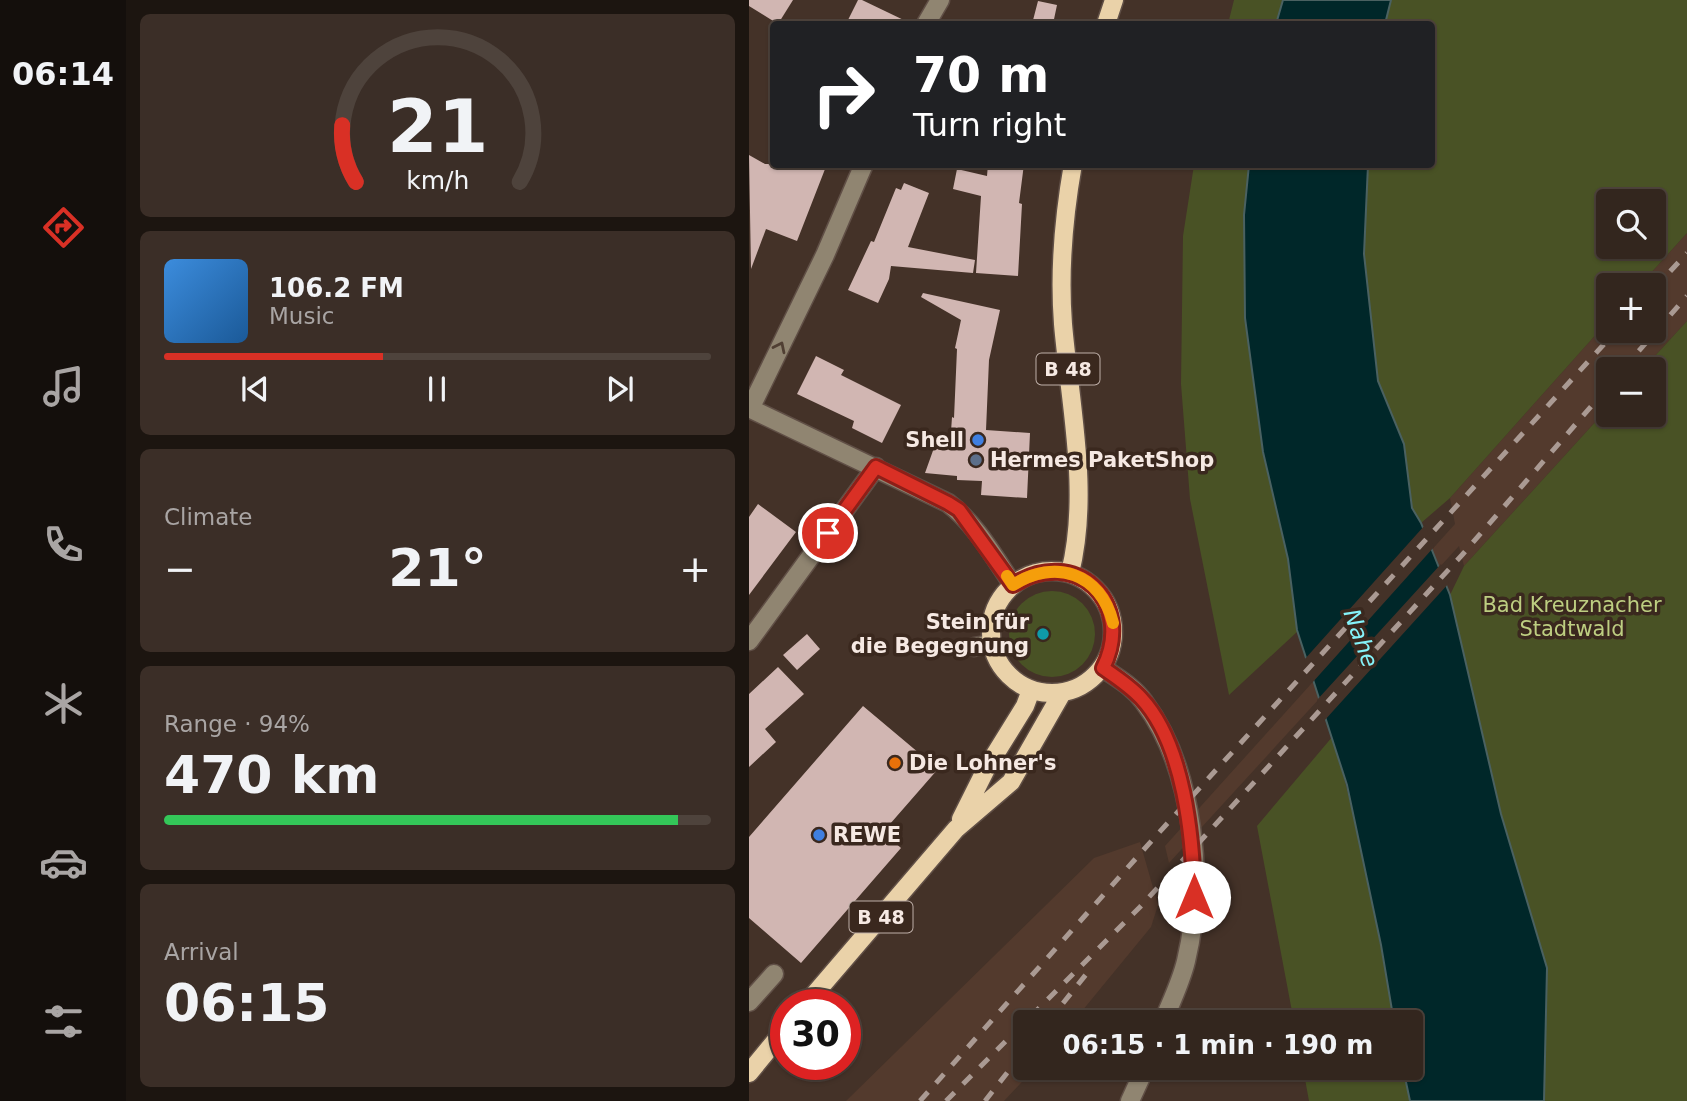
<!DOCTYPE html>
<meta charset="utf-8">
<style>
:root{--surface:#33261e;--page:#3b2e27;--text:#f1f3f6;--muted:#a9a5a4;--line:#4e433c;--accent:#d93025}
body{margin:0;font-family:"DejaVu Sans",sans-serif;background:var(--page);color:var(--text);height:100vh;display:flex;flex-direction:column;font-size:26px;white-space:nowrap}
*{box-sizing:border-box;margin:0}
p{font-size:23px;color:var(--muted)}
.icon{flex:none;width:38px;height:38px;fill:none;stroke:currentColor;stroke-width:2;stroke-linecap:round;stroke-linejoin:round}
.map{position:relative;flex:1;overflow:hidden}
.details{display:flex;flex-direction:column;gap:14px;padding:14px;background:#1c1510;width:623px}
.details>*{flex:none}
.guide{position:absolute;left:21px;top:21px;width:665px;height:147px;border-radius:7px;box-shadow:0 2px 5px #0004,0 0 0 2px var(--line);background:#202124;color:#fff;overflow:hidden}
.buttons{position:absolute;left:847px;top:189px;display:grid;gap:14px}
.buttons a{display:grid;place-items:center;width:70px;height:70px;border-radius:7px;background:var(--surface);box-shadow:0 2px 5px #0004,0 0 0 2px var(--line);font-size:35px}
.speed{position:absolute;left:21px;top:989px;display:flex;gap:14px;font-size:35px;font-weight:700;text-align:center}
.speed>*{display:grid;place-content:center;width:91px;height:91px;border-radius:50%;background:var(--surface);box-shadow:0 2px 5px #0004,0 0 0 2px var(--line);line-height:1}
.speed .limit{border:10px solid #d22;background:#fff;color:#111}
.pin{position:absolute;display:grid;place-items:center;width:60px;height:60px;color:#fff;margin:-30px;border:4px solid #fff;border-radius:50%;box-shadow:0 2px 7px #0007}
.me{position:absolute;width:77px;margin:-38px;rotate:0deg;stroke-linejoin:round;filter:drop-shadow(0 0 5px #0008)}
.turn{display:flex;align-items:center;gap:24px;height:147px;padding:0 28px;font-size:32px}
.turn .icon{width:91px;height:91px;stroke-width:2.5}
.turn b{display:block;font-size:49px;line-height:60px}
.big{font-size:52px;font-weight:700;line-height:1.1}
.details .card{flex:1;display:flex;flex-direction:column;justify-content:center;gap:10px;min-width:0;padding:0 24px;border-radius:10px;background:var(--page)}
.details .dial{align-items:center;gap:0}
.dial svg{height:182px;overflow:visible;fill:none;stroke:var(--line);stroke-width:7;stroke-linecap:round;text-anchor:middle}
.dial text{fill:var(--text);stroke:none}
.song{display:flex;align-items:center;gap:21px}
.cover{width:84px;height:84px;border-radius:10px;background:linear-gradient(135deg,hsl(210 70% 55%),hsl(210 70% 35%))}
.played{height:7px;border-radius:4px;background:linear-gradient(90deg,var(--accent) 40%,var(--line) 40%)}
.keys{display:flex;justify-content:space-around;direction:ltr}
.heat{display:flex;justify-content:space-between;align-items:center;font-size:38px;direction:ltr}
.charge{height:10px;border-radius:5px;background:linear-gradient(90deg,#34c759 94%,var(--line) 0)}
.trip{position:absolute;left:264px;top:1010px;width:410px;height:70px;border-radius:7px;background:var(--surface);box-shadow:0 2px 5px #0004,0 0 0 2px var(--line);font-weight:700;line-height:70px;text-align:center}
main{display:flex;flex:1;min-height:0}
.menu{display:flex;flex-direction:column;width:126px;justify-content:space-around;align-items:center;background:#140f0c;color:var(--muted)}
.menu .icon{width:49px;height:49px}
.menu .active{color:var(--accent)}
.menu b{font-size:32px;color:var(--text)}
.map>svg:first-child{display:block}
</style>
<main>
<nav class="menu">
<b>06:14</b>
<svg class="icon active" aria-label="directions" viewBox="0 0 24 24"><path d="M12 3l9 9-9 9-9-9zM9 14v-3h6M13 9l2 2-2 2"/></svg>
<svg class="icon" aria-label="music" viewBox="0 0 24 24"><path d="M9 18V5l10-2v13"/><circle cx="6" cy="18" r="3"/><circle cx="16" cy="16" r="3"/></svg>
<svg class="icon" aria-label="phone" viewBox="0 0 24 24"><path d="M5 4h4l2 5-3 2q2 4 5 5l2-3 5 2v4C11 20 4 13 5 4z"/></svg>
<svg class="icon" aria-label="climate" viewBox="0 0 24 24"><path d="M12 3v18M4 7l16 10M4 17L20 7"/></svg>
<svg class="icon" aria-label="car" viewBox="0 0 24 24"><path d="M5 17H2v-5l4-1 3-4h7l3 4 3 1v5h-3M9 17h6M6 11h13"/><circle cx="7" cy="17" r="2"/><circle cx="17" cy="17" r="2"/></svg>
<svg class="icon" aria-label="filters" viewBox="0 0 24 24"><path d="M4 7h16M4 17h16"/><circle cx="9" cy="7" r="2"/><circle cx="15" cy="17" r="2"/></svg>
</nav>
<section class="details">
<div class="card dial"><svg viewBox="0 0 100 80">
<path d="M14 69A42 42 0 1 1 86 69"/>
<path d="M14 69A42 42 0 0 1 8 44" stroke="#d93025"/>
<text x="50" y="56" font-size="32" font-weight="700">21</text>
<text x="50" y="72" font-size="11">km/h</text>
</svg></div>
<div class="card">
<div class="song"><i class="cover"></i><div><b>106.2 FM</b><p>Music</p></div></div>
<div class="played"></div>
<div class="keys"><svg class="icon" aria-label="previous" viewBox="0 0 24 24"><path d="M18 5L8 12l10 7zM5 5v14"/></svg><svg class="icon" aria-label="pause" viewBox="0 0 24 24"><path d="M8 5v14M16 5v14"/></svg><svg class="icon" aria-label="next" viewBox="0 0 24 24"><path d="M6 5l10 7-10 7zM19 5v14"/></svg></div>
</div>
<div class="card"><p>Climate</p>
<div class="heat"><a>−</a><b class="big">21°</b><a>+</a></div>
</div>
<div class="card"><p>Range · 94%</p><b class="big">470 km</b><div class="charge"></div></div>
<div class="card"><p>Arrival</p><b class="big">06:15</b></div>
</section>
<div class="map">
<svg width="938" height="1101" viewBox="0 0 938 1101">
<rect width="100%" height="100%" fill="#443228"/>
<path fill="#533a2d" d="M 938,233 L 938,321 L 894,369 L 859,369 L 859,408 L 715,566 L 710,546 L 420,863 L 416,846 L 706,524 L 701,498 L 859,321 L 859,331 L 905,331 L 905,285 L 891,285 Z
M 391,842 L 409,905 L 402,927 L 324,1022 L 276,1022 L 276,1068 L 286,1068 L 255,1101 L 97,1101 L 345,858 Z"/>
<path fill="#495225" fill-rule="evenodd" d="M 485,0 L 534,0 L 527,24 L 479,24 Z
M 642,0 L 938,0 L 938,233 L 891,285 L 859,285 L 859,321 L 701,498 L 672,523 L 663,508 L 655,444 L 629,381 L 615,254 L 619,165 L 682,164 L 682,24 L 636,24 ZM 859,201 L 905,201 L 905,247 L 859,247 Z
M 445,165 L 500,165 L 495,215 L 497,319 L 514,452 L 539,559 L 549,631 L 480,695 L 441,499 L 432,384 L 434,236 Z
M 938,321 L 938,1101 L 795,1101 L 798,968 L 752,814 L 701,595 L 715,566 L 859,408 L 859,415 L 905,415 L 905,369 L 894,369 Z
M260 634a43 43 0 1 1 86 0a43 43 0 1 1-86 0Z
M 584,736 C 610,830 629,926 645,1022 L 545,1022 L 508,826 Z
M 554,1068 L 654,1068 L 661,1101 L 560,1101 Z"/>
<path fill="#002729" stroke="#4a6161" stroke-width="2" d="M 534,0 L 642,0 L 636,24 L 527,24 Z
M 500,165 L 619,165 L 615,254 L 629,381 L 655,444 L 663,508 L 672,523 L 701,595 L 752,814 L 798,968 L 795,1101 L 661,1101 L 654,1068 L 662,1068 L 662,1022 L 645,1022 L 632,945 L 598,785 L 548,630 L 539,559 L 514,452 L 496,318 L 495,215 Z"/>
<path fill="#443228" d="M 676,525 L 685,547 L 563,683 L 555,660 Z
M 692,564 L 700,583 L 575,721 L 568,700 Z"/>
<path fill="#d1b6b2" d="M 0,0 L 44,0 L 29,24 L 0,6 Z
M 109,0 L 113,0 L 163,24 L 97,24 Z
M 289,1 L 308,5 L 304,24 L 283,24 Z
M 0,155 L 16,164 L 78,164 L 48,241 L 17,229 L 2,269 Z
M 239,164 L 275,164 L 270,203 L 273,204 L 269,276 L 227,273 L 232,196 L 204,189 L 208,169 L 238,176 Z
M 155,183 L 180,193 L 159,247 L 226,260 L 224,273 L 142,266 L 140,279 L 129,303 L 99,290 L 122,241 L 125,242 L 147,188 L 152,190 Z
M 174,293 L 251,310 L 240,360 L 237,430 L 281,433 L 278,498 L 232,495 L 233,481 L 208,480 L 208,476 L 176,473 L 186,445 L 201,446 L 203,417 L 205,418 L 208,349 L 206,348 L 212,320 L 172,297 Z
M 67,356 L 95,370 L 92,375 L 152,405 L 133,443 L 103,428 L 105,421 L 48,394 Z
M 9,504 L 47,532 L 0,595 L 0,517 Z
M 58,634 L 71,649 L 48,670 L 34,655 Z
M 29,667 L 55,694 L 16,729 L 27,742 L 0,767 L 0,694 Z
M 114,706 L 189,769 L 134,832 L 152,848 L 52,963 L 0,918 L 0,837 Z"/>
<g fill="none" stroke-linecap="round" stroke-linejoin="round">
<g stroke="#604f46" stroke-width="21">
<path id="minor" d="M 177,24 L 191,0
M 0,408 L 199,503 C 226,523 245,557 264,585
M 1,409 L 76,255 L 115,164
M 0,641 L 127,467
M 225,647 L 243,644
M 354,668 C 368,678 385,687 395,702 C 445,769 456,882 437,961 C 432,982 422,1002 414,1022
M 0,1002 L 25,974
M 381,1101 L 396,1068"/>
</g>
<g stroke="#604f46" stroke-width="21">
<path id="major" d="M 357,24 L 365,0
M242 632a61 61 0 1 1 122 0a61 61 0 1 1-122 0Z
M 321,573 C 341,493 321,405 314,324 C 310,272 315,215 324,164
M 212,819 L 237,769 L 276,706 L 282,690
M 57,1004 L 207,829 L 262,782 L 313,693
M 0,1073 L 37,1028"/>
</g>
<use href="#minor" stroke="#908571" stroke-width="18"/>
<use href="#major" stroke="#ead2a9" stroke-width="18"/>
<path stroke="#aa9a93" stroke-width="5" stroke-dasharray="12 12" stroke-linecap="butt" d="M 905,289 L 938,253
M 874,369 L 938,296
M 299,1022 L 343,967
M 171,1101 L 406,837 L 867,331
M 197,1101 L 391,907 L 713,555 L 859,387
M 236,1101 L 276,1050"/>
</g>
<defs><path id="oneway-chevron" d="M-2-3.5L2.5 0L-2 3.5" fill="none" stroke-width="1.6" stroke-linecap="round" stroke-linejoin="round" transform="scale(1.75)"/></defs>
<use stroke="#503f33" href="#oneway-chevron" transform="translate(31 347) rotate(-64)"/>
<g fill="none" stroke-linecap="round" stroke-linejoin="round">
<g stroke="#8d1f18" stroke-width="18">
<path id="route" d="M 79,533 L 127,467 L 199,503 L 210,510 L 264,585 C 326,545 387,602 354,668 C 367,677 381,686 392,698 C 435,744 444,837 445,897"/>
</g>
<use href="#route" stroke="#d93025" stroke-width="12"/>
<path stroke="#f59e0b" stroke-width="12" d="M 258,576 L 264,585 C 306,558 352,573 364,623"/>
</g>
<g fill="#3f7fe0" stroke="#3a281e" stroke-width="2.5">
<circle cx="229" cy="440" r="7"/>
<circle cx="70" cy="835" r="7"/>
</g>
<circle fill="#5c6f8a" stroke="#3a281e" stroke-width="2.5" cx="227" cy="460" r="7"/>
<circle fill="#0f9aa8" stroke="#3a281e" stroke-width="2.5" cx="294" cy="634" r="7"/>
<circle fill="#e8710a" stroke="#3a281e" stroke-width="2.5" cx="146" cy="763" r="7"/>
<g text-anchor="middle" dominant-baseline="central" stroke-width="7" stroke-linejoin="round" paint-order="stroke">
<g fill="#3a281e" stroke="#beafa8" stroke-width="2">
<rect x="287.5" y="353.5" width="63" height="31" rx="5"/>
<rect x="100.5" y="901.5" width="63" height="31" rx="5"/>
</g>
<g font-size="19" font-weight="bold" fill="#f6e9e3">
<text x="319" y="369">B 48</text>
<text x="132" y="917">B 48</text>
</g>
<g font-size="21" font-weight="bold" fill="#f6e9e3" stroke="#3a281e" text-anchor="start">
<text x="215" y="440" text-anchor="end">Shell</text>
<text x="241" y="460">Hermes PaketShop</text>
<text x="280" y="622" text-anchor="end">Stein für<tspan x="280" dy="24">die Begegnung</tspan></text>
<text x="160" y="763">Die Lohner's</text>
<text x="84" y="835">REWE</text>
</g>
<g font-size="21" fill="#bdce81" stroke="#3a281e">
<text x="823" y="605">Bad Kreuznacher<tspan x="823" dy="24">Stadtwald</tspan></text>
</g>
<g font-size="23" font-style="italic" fill="#85f3fa" stroke="#3a281e">
<text transform="translate(612 638) rotate(70)">Nahe</text>
</g>
</g>
</svg>
<div class="buttons">
<a><svg class="icon" aria-label="search" viewBox="0 0 24 24"><circle cx="10" cy="10" r="6"/><path d="M15 15l6 6"/></svg></a>
<a>+</a>
<a>−</a>
</div>
<div class="speed"><div class="limit">30</div></div>
<div class="pin" style="left:79px;top:533px;background:#d93025"><svg class="icon" aria-label="arrive" viewBox="0 0 24 24"><path d="M6 21V4h12l-3 4 3 4H6"/></svg></div>
<svg class="me" style="left:445px;top:897px" viewBox="-20 -20 40 40"><circle r="19" fill="#fff"/><path d="M0-13L10 11 0 6-10 11z" fill="#d93025"/></svg>
<div class="trip">06:15 · 1 min · 190 m</div>
<div class="guide">
<div class="turn"><svg class="icon" aria-label="right" viewBox="0 0 24 24"><path d="M7 20v-9h11M14 6l5 5-5 5"/></svg><div><b>70 m</b>Turn right</div></div>
</div>
</div>
</main>
